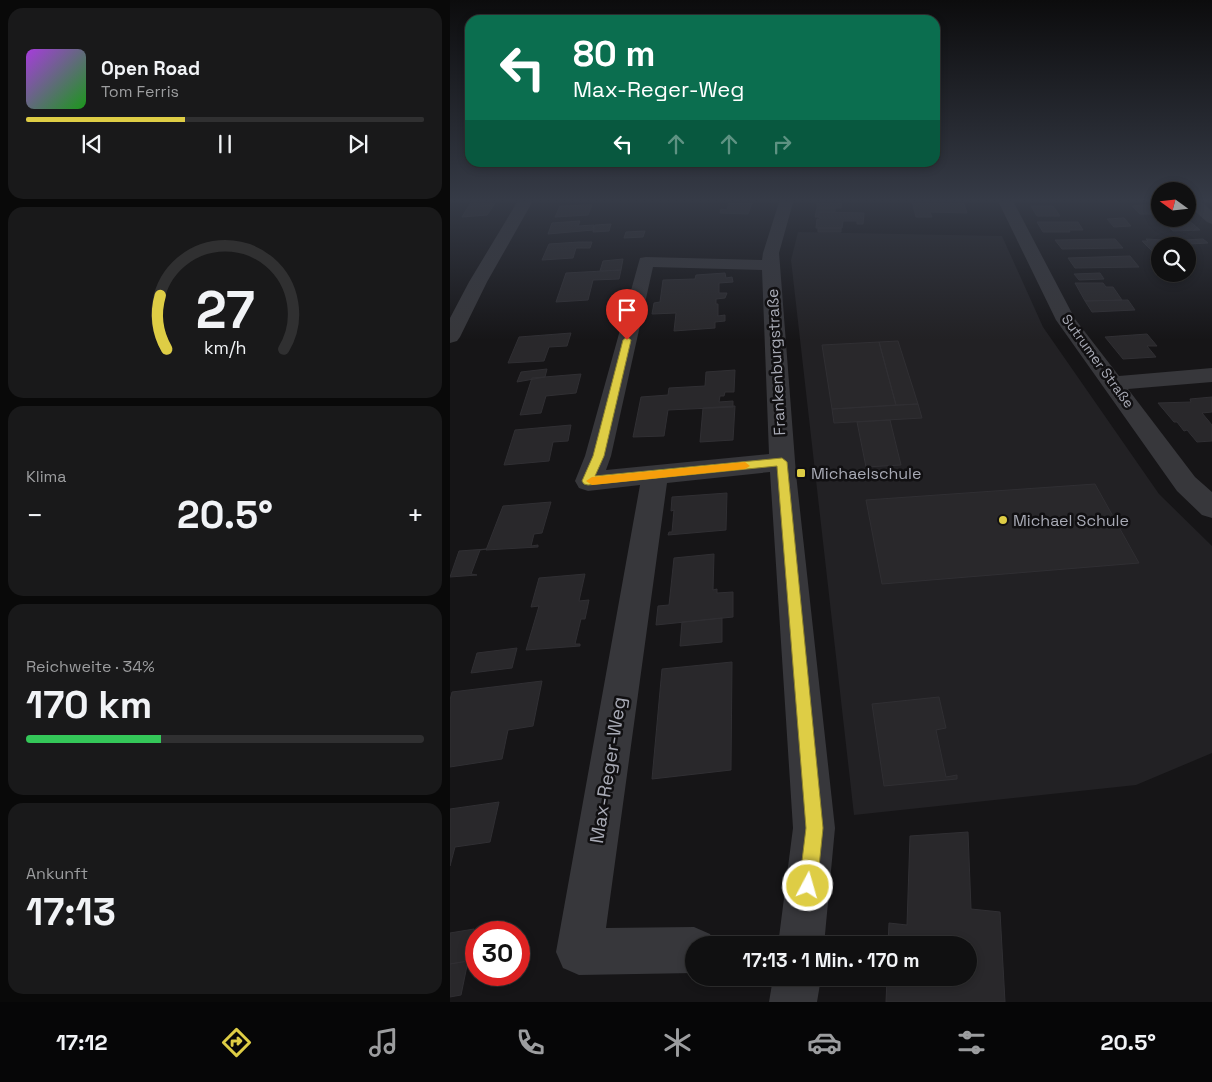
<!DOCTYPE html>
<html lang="de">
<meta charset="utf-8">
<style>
:root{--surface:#101011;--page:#19191a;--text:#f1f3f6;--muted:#9c9d9f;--line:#303031;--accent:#decd45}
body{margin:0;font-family:"Space Grotesk",sans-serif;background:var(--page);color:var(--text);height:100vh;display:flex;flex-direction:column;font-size:19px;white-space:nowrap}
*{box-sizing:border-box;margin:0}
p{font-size:16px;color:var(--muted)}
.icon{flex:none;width:28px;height:28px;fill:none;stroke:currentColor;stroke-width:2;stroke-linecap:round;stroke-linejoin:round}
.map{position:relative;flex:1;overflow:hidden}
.side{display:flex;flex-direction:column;gap:8px;padding:8px;background:#090909;width:450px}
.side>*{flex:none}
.top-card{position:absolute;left:15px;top:15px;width:475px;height:152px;border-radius:15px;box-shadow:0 2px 8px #0003,0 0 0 1px var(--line);background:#0b6e4f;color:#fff;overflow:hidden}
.needle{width:32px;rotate:285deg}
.controls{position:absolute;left:701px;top:182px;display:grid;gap:10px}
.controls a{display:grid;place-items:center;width:45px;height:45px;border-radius:50%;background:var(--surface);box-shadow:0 2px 8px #0003,0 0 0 1px var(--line);font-size:25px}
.speed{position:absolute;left:15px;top:921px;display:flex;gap:10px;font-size:25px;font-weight:700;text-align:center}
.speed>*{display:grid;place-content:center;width:65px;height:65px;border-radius:50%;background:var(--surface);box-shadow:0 2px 8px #0003,0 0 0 1px var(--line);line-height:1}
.speed .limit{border:8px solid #d22;background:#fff;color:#111}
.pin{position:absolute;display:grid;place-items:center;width:42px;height:42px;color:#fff;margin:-51px -21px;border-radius:50% 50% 50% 0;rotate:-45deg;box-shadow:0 0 5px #0007}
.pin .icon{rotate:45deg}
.me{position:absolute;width:55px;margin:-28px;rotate:6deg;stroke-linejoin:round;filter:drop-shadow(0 0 4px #0008)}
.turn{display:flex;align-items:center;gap:18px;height:105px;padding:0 25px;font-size:22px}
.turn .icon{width:65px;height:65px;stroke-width:2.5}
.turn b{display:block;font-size:35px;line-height:42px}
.lanes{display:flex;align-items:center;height:48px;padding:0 25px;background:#0003;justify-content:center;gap:25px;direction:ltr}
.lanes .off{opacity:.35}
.big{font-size:38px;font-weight:600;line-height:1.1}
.side .widget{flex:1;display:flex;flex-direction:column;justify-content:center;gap:8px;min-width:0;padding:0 18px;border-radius:15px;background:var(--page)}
.side .dial{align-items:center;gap:0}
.dial svg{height:130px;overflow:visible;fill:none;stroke:var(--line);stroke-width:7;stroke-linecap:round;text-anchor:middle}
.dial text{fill:var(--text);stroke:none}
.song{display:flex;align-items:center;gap:15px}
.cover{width:60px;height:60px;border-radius:8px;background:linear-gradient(135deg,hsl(280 70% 55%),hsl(120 70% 35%))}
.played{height:5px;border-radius:2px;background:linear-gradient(90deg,var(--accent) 40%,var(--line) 40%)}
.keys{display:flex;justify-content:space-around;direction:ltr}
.heat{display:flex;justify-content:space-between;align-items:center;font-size:28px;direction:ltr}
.charge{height:8px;border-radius:4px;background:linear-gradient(90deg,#34c759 34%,var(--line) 0)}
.trip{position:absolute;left:235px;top:936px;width:292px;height:50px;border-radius:25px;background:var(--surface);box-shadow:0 2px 8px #0003,0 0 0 1px var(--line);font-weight:600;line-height:50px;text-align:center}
.menu{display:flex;height:80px;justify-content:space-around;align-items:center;background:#060607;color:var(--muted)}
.menu .icon{width:35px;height:35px}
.menu .current{color:var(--accent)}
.menu b{font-size:22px;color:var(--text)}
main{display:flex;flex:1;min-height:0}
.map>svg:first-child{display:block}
</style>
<main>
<section class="side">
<div class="widget">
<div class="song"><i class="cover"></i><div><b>Open Road</b><p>Tom Ferris</p></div></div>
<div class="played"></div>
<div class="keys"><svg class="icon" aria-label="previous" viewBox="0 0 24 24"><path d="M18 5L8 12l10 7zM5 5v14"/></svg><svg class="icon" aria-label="pause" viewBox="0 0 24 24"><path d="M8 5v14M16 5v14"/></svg><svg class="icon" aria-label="next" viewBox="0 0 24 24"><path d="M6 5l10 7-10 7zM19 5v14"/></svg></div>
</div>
<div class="widget dial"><svg viewBox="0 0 100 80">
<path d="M14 69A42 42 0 1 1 86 69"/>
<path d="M14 69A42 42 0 0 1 10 36" stroke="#decd45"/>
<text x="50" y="56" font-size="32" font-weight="700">27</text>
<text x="50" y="72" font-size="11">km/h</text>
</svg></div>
<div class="widget"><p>Klima</p>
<div class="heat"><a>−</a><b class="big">20.5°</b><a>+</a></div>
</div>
<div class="widget"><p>Reichweite · 34%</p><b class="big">170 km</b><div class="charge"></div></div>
<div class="widget"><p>Ankunft</p><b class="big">17:13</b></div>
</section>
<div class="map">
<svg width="762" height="1002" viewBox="0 0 762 1002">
<rect width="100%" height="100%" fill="#161517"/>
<path fill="#222124" d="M 348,232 L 552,236 L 593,327 L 709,494 L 762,546 L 762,753 L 686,785 L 404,815 L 341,260 Z"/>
<path fill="#29282b" stroke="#302f33" d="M 24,199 L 47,199 L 44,205 L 18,207 Z
M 367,199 L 392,199 L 391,208 L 367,208 Z
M 462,201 L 513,201 L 517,213 L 480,212 L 482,217 L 466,217 Z
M 279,203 L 302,203 L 298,214 L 270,213 L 271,209 L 277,210 Z
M 44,205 L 37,215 L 12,217 L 18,207 Z
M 142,205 L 138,215 L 105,217 L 110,206 Z
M 694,205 L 710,205 L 710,214 L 690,214 L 682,206 Z
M 581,206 L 603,206 L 610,216 L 587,216 Z
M 367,208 L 385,208 L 385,212 L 369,212 L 368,217 L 365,217 Z
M 369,212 L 414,213 L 413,224 L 407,224 L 407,221 L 393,221 L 392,228 L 366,228 L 367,219 L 370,219 L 370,218 L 368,217 Z
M 674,218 L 681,226 L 664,227 L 657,219 Z
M 737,219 L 750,230 L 723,231 L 712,220 Z
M 130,221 L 128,226 L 144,225 L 143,230 L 98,234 L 102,223 Z
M 587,222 L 628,222 L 633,230 L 619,230 L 620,232 L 593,232 Z
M 161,224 L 159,231 L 143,232 L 145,225 Z
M 368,228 L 391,228 L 391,232 L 368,232 Z
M 195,231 L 193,237 L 174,238 L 176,232 Z
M 665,239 L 673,248 L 612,249 L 605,240 Z
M 696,239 L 713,240 L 720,246 L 710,246 L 710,257 L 708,257 L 692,241 L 698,241 Z
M 753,239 L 758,243 L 739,244 L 735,240 Z
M 129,242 L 142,242 L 140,248 L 126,248 L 123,258 L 92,260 L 99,244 Z
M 680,256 L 689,267 L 625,268 L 618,258 Z
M 173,259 L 171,270 L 150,271 L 153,261 Z
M 171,270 L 169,279 L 143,280 L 138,300 L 106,302 L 116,273 Z
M 275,273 L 276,278 L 282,277 L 283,282 L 269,283 L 269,293 L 277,293 L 275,298 L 266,299 L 266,304 L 268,304 L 268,316 L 275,315 L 275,321 L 265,322 L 265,328 L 224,331 L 226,313 L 202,314 L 204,303 L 210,302 L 213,280 L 245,279 L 246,275 Z
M 650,273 L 654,279 L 629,280 L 624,274 Z
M 625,283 L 653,283 L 656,287 L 663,287 L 672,300 L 635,301 Z
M 678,300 L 685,310 L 642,312 L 635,301 Z
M 121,333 L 117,346 L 99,347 L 94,361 L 58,363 L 69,337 Z
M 697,334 L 707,346 L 697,346 L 706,357 L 673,359 L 655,337 Z
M 448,341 L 468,404 L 446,405 L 429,342 Z
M 429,342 L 446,405 L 382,409 L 372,345 Z
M 97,369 L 95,377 L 67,382 L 71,372 Z
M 285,370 L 284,392 L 275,392 L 274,396 L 270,396 L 269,402 L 283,401 L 283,407 L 218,410 L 214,436 L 183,437 L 191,397 L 218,395 L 219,388 L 255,386 L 256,372 Z
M 131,374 L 126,393 L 96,396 L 91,413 L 70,415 L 82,378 Z
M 762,397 L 762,412 L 752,413 L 762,425 L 762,441 L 747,442 L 737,430 L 734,431 L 727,422 L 724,422 L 708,403 L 741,402 L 740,399 Z
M 468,404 L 472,418 L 384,423 L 382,409 Z
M 285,406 L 283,440 L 250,442 L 253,408 Z
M 440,420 L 451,465 L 416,467 L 407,422 Z
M 121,425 L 118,441 L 103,442 L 99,461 L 54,465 L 65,430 Z
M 645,484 L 689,563 L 432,584 L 416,500 Z
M 277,493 L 276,530 L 218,535 L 219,532 L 222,532 L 224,510 L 221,511 L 222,497 Z
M 101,502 L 92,533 L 84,534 L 81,546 L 88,545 L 88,547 L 36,550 L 53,506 Z
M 37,549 L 30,550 L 21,574 L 27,575 L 0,577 L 9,551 Z
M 264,554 L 263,590 L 267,589 L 267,593 L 283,592 L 283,617 L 206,625 L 208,606 L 219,605 L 224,558 Z
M 135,574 L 129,601 L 139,600 L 135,619 L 131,619 L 125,644 L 130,644 L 130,646 L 76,650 L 89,606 L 81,607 L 89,578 Z
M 272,618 L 272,642 L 230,646 L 232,622 Z
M 67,648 L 62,668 L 21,673 L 27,653 Z
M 282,662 L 281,770 L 202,779 L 212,669 Z
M 92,681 L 83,726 L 58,730 L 52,759 L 0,767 L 0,700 L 2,692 Z
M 489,697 L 496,728 L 486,730 L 496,777 L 507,775 L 507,779 L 434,786 L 422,704 Z
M 49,802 L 40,842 L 5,847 L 0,866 L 0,809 Z
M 518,832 L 521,909 L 550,912 L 555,1002 L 436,1002 L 437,978 L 519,978 L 519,945 L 438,945 L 439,923 L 457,925 L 460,836 Z
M 24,929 L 18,961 L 0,964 L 0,933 Z
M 18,961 L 11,995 L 0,997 L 0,964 Z"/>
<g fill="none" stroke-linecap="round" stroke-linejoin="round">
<path fill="#37373b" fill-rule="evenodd" d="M 330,199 L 344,199 L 329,253 L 330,265 L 346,474 L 385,828 L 374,945 L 328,945 L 343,828 L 320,472 L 217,483 L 156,928 L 244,927 L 260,934 L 265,945 L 244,945 L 244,973 L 129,975 L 113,968 L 106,952 L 190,485 L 138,491 L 129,488 L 125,481 L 135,456 L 190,258 L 196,257 L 312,260 L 313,253 ZM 203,267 L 312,270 L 319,454 L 156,470 L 161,456 Z
M 547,199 L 562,199 L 625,319 L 669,376 L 762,368 L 762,382 L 678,389 L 745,477 L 762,492 L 762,518 L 752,515 L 727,491 L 606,320 Z
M 738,199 L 749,199 L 762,211 L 762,224 L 757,222 L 738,205 Z
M 323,978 L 371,978 L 367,1002 L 319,1002 Z"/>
<path fill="#37373b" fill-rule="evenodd" d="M 69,199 L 84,199 L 37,282 L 10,337 L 7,341 L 0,343 L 0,318 L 19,282 Z"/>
</g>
<linearGradient id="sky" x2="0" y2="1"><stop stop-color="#0c0c0d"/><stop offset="0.59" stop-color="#363b47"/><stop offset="1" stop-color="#363b47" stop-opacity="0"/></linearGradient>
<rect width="762" height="340" fill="url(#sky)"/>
<path fill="#decd45" stroke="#90852d" d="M 177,337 L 181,340 L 154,456 L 145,476 L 332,458 L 337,462 L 373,828 L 367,886 L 364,893 L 358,895 L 351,893 L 349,886 L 356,828 L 327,466 L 138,485 L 134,484 L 132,481 L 143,456 L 173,340 Z"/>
<path fill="#f59e0b" d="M 295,462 L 300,466 L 295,469 L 142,485 L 136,481 L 142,477 Z"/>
<g fill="#decd45" stroke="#111012" stroke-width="2">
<rect x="346" y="468" width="10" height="10" rx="2.5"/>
<circle cx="553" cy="520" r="5"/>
</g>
<g text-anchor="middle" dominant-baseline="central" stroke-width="5" stroke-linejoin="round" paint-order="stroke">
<g font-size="14" fill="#a8aab5" stroke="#111012">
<text transform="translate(648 361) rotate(54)">Sutrumer Straße</text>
</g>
<g font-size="16" fill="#a8aab5" stroke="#111012">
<text transform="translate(326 362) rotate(-93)">Frankenburgstraße</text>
</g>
<g font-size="16" fill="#a8aab5" stroke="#111012" text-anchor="start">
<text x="361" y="473">Michaelschule</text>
<text x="563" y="520">Michael Schule</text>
</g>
<g font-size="19" fill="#a8aab5" stroke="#111012">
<text transform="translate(158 770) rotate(-81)">Max-Reger-Weg</text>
</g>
</g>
</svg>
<div class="controls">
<a><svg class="needle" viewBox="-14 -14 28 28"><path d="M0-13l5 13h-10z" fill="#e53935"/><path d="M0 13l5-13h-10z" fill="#9c9d9f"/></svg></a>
<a><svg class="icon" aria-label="search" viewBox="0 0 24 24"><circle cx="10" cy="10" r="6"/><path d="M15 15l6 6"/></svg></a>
</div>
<div class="speed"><div class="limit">30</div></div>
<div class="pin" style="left:177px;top:340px;background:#d93025"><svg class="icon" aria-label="arrive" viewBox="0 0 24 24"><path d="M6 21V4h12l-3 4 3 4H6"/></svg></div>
<svg class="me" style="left:358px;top:886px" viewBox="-20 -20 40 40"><circle r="17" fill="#decd45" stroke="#fff" stroke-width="3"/><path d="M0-11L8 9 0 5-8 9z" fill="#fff"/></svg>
<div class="trip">17:13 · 1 Min. · 170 m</div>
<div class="top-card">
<div class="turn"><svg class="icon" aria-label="left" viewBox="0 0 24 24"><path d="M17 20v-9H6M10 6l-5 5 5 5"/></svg><div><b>80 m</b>Max-Reger-Weg</div></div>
<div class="lanes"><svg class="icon" aria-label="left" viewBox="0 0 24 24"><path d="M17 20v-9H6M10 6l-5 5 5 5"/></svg><svg class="icon off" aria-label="ahead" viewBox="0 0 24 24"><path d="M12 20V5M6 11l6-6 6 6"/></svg><svg class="icon off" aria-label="ahead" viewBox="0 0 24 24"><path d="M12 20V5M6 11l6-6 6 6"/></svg><svg class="icon off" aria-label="right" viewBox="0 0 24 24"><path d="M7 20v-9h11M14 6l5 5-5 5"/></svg></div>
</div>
</div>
</main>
<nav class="menu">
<b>17:12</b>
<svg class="icon current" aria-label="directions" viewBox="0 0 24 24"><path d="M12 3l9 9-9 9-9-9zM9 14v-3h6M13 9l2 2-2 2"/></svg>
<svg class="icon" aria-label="music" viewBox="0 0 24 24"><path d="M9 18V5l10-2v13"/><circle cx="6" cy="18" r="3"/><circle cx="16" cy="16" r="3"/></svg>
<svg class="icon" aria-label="phone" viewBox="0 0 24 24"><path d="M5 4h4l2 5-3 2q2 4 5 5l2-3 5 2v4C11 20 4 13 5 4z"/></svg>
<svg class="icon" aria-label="climate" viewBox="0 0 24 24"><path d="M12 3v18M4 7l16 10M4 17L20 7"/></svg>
<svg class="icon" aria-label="car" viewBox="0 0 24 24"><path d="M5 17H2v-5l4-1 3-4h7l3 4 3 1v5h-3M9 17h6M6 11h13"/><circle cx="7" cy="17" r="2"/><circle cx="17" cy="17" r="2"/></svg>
<svg class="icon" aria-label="filters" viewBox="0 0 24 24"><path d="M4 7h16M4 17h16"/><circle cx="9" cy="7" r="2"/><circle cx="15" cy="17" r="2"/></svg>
<b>20.5°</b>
</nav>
